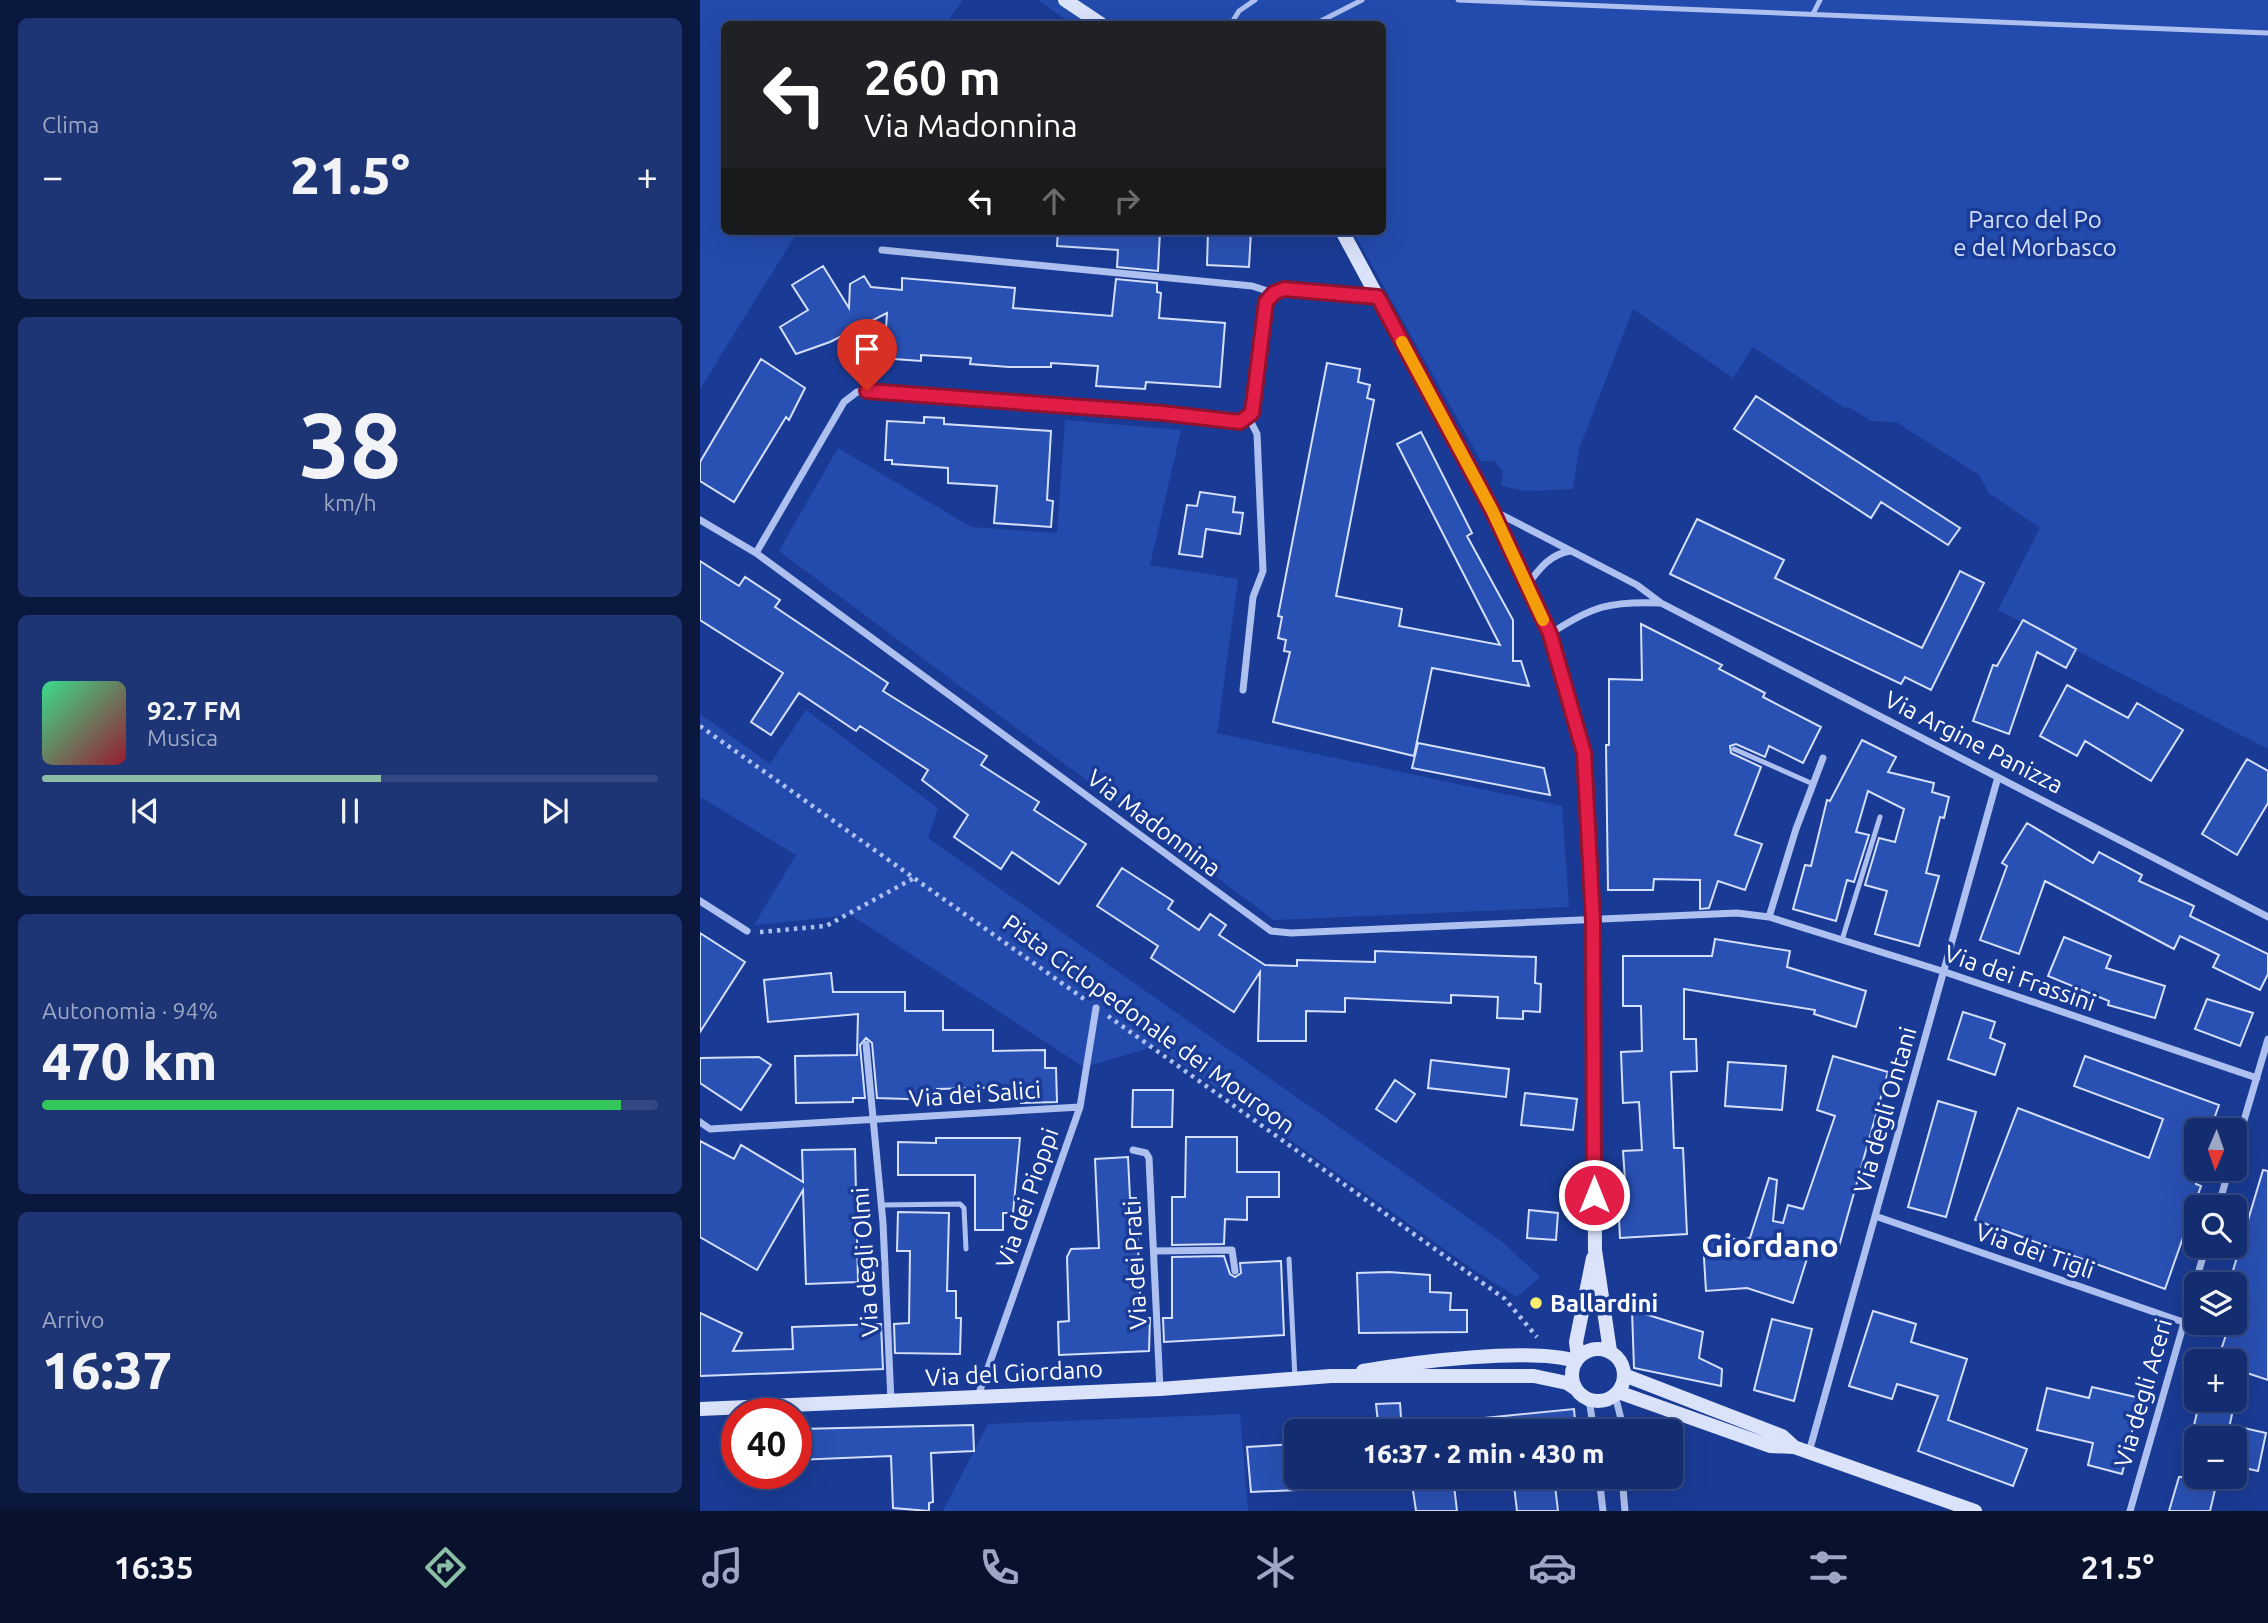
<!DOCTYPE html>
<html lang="it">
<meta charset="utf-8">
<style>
:root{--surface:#142c70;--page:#1d3475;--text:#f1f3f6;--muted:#9da7c3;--line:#334883;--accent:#8abfa5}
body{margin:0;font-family:Ubuntu,sans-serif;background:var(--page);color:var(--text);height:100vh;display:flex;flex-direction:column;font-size:26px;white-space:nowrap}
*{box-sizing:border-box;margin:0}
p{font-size:23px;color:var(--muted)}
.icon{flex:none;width:38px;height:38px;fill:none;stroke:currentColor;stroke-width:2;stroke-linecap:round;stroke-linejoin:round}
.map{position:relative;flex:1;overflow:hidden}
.side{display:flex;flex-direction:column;gap:18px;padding:18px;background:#0b183e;width:700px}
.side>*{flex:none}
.guide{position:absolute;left:21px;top:21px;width:665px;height:214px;border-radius:10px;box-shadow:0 7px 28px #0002,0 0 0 2px var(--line);background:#202124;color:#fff;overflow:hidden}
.needle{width:46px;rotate:182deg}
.buttons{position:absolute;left:1484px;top:1118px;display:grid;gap:14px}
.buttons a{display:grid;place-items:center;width:63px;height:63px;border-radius:10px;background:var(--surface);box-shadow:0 7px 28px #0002,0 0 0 2px var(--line);font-size:35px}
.speed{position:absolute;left:21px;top:1398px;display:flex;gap:14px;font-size:35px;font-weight:700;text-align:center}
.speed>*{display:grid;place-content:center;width:91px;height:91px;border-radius:50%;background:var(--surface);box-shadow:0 7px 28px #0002,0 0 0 2px var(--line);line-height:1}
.speed .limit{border:10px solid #d22;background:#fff;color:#111}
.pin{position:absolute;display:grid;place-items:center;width:60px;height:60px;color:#fff;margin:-72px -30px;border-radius:50% 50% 50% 0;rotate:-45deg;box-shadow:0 0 7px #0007}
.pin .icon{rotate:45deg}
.me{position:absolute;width:77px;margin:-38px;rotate:0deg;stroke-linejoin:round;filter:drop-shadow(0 0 5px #0008)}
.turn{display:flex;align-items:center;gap:24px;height:147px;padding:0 28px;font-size:32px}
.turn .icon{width:91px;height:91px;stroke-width:2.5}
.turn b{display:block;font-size:49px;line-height:60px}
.lanes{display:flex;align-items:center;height:66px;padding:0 28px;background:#0003;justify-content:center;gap:35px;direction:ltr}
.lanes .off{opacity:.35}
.big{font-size:52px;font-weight:800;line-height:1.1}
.side .card{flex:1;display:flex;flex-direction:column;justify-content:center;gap:10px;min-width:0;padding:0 24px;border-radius:10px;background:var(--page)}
.side .dial{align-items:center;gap:0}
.dial b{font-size:91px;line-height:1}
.song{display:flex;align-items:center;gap:21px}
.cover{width:84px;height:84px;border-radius:10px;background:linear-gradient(135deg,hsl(150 70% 55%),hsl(350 70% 35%))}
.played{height:7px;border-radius:4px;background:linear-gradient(90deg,var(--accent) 55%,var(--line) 55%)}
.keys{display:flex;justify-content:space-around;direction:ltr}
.heat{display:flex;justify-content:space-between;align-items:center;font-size:38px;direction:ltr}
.charge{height:10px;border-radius:5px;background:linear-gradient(90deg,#34c759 94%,var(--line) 0)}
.trip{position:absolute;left:584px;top:1419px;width:399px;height:70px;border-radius:10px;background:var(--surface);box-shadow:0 7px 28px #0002,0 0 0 2px var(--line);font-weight:800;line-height:70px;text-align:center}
.dock{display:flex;height:112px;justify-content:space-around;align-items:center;background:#08122d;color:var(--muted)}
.dock .icon{width:49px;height:49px}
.dock .selected{color:var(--accent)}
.dock b{font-size:32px;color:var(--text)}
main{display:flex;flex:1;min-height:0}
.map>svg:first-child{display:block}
</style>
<main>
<section class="side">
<div class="card"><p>Clima</p>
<div class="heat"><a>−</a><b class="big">21.5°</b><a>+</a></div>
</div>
<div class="card dial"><b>38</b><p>km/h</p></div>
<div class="card">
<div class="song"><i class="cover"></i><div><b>92.7 FM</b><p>Musica</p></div></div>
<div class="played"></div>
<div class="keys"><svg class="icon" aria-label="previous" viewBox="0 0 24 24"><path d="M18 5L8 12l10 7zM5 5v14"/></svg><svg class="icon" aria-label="pause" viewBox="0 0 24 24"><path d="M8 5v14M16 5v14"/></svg><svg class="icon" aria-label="next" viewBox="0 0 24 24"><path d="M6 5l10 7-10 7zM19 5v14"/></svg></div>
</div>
<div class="card"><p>Autonomia · 94%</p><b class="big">470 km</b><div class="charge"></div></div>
<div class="card"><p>Arrivo</p><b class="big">16:37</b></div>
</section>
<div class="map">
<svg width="1568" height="1511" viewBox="0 0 1568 1511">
<rect width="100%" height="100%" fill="#1a3b95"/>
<path fill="#234bae" d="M 0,0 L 263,0 L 245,24 L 24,24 L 24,231 L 98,231 L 0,389 Z
M 338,0 L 1568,0 L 1568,749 L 1298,610 L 1340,528 L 1289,493 L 1279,475 L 1196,422 L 1171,421 L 1149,407 L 1145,408 L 1053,347 L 1033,378 L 933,309 L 879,449 L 873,489 L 826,491 L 801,486 L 803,472 L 794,461 L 781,461 L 653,231 L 682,231 L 682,24 L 372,24 Z
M 365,420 L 481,430 L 450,565 L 538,579 L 517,733 L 862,806 L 869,907 L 574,920 L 79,551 L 138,448 L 271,527 L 357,533 Z
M 106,710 L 238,808 L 228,838 L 801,1241 L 840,1277 L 817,1297 L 774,1270 L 457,1046 L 384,1067 L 151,915 L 54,925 L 96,855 L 2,798 L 0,800 L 0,714 L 70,764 Z
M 540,1414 L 548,1511 L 243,1511 L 288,1424 Z"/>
<path fill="#2950b3" stroke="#d4dffb" stroke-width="2" d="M 358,231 L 460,231 L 458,271 L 417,267 L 418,250 L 357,246 Z
M 508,231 L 551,231 L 549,267 L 507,265 Z
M 123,266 L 149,308 L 150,284 L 164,276 L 171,287 L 202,290 L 202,278 L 315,288 L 313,308 L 412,316 L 416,279 L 457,283 L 457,292 L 461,293 L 459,318 L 525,323 L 520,387 L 446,382 L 445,389 L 396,386 L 398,366 L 351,363 L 351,367 L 309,367 L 270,364 L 271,358 L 221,355 L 221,361 L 194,359 L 194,345 L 185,344 L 187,313 L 130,342 L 96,354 L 80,327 L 108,310 L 92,285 Z
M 61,359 L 105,388 L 89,420 L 86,417 L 34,502 L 0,481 L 0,462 Z
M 627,363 L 660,369 L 658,382 L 670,385 L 667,398 L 674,400 L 636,596 L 702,609 L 699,626 L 800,645 L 697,444 L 721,432 L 772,533 L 767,536 L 813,620 L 813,661 L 821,661 L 829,686 L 732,668 L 714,756 L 573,722 L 590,652 L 584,651 L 586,640 L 578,638 L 582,617 L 578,616 Z
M 1056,396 L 1260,528 L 1248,545 L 1181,502 L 1171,518 L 1034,429 Z
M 224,417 L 244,418 L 244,424 L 351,431 L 347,500 L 353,501 L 351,527 L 294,523 L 297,486 L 248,483 L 248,468 L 192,464 L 192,460 L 185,460 L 187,421 L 224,423 Z
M 500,492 L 535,497 L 533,512 L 543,513 L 540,534 L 506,529 L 502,557 L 479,554 L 487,505 L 497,506 Z
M 997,519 L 1084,560 L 1075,578 L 1222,648 L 1260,571 L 1284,583 L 1231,690 L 1205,677 L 1201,684 L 970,574 Z
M 0,561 L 39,586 L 45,577 L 80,600 L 75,607 L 188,683 L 183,691 L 287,756 L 281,765 L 339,802 L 334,810 L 386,844 L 359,884 L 312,852 L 301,869 L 254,837 L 268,815 L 222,780 L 228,770 L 160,726 L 156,731 L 99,693 L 71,735 L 51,722 L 83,673 L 0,620 Z
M 1323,620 L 1376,649 L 1366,668 L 1337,652 L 1309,734 L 1273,721 L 1293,665 L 1297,666 Z
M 941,624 L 1022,665 L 1019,669 L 1065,693 L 1063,697 L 1121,727 L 1103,763 L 1069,746 L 1065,757 L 1036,744 L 1030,746 L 1031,753 L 1061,767 L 1035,835 L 1062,844 L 1045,890 L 1018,881 L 1009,908 L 1000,909 L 1000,880 L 954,879 L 953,890 L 908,890 L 906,745 L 909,745 L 909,679 L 942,680 Z
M 1367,685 L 1428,718 L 1437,703 L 1483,730 L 1451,781 L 1385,741 L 1377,756 L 1340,736 Z
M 1162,740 L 1196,757 L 1188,772 L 1234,783 L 1232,792 L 1249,797 L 1244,818 L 1240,817 L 1226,873 L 1239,876 L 1219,946 L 1175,934 L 1187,891 L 1165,885 L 1179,838 L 1195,842 L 1204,809 L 1168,791 L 1156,832 L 1169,835 L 1154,882 L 1147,880 L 1136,921 L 1093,909 L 1105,865 L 1111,866 L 1127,800 L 1130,801 Z
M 718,743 L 844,768 L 850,795 L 712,768 Z
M 1547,759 L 1568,771 L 1568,803 L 1537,855 L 1502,834 Z
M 1327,823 L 1393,863 L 1399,852 L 1442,875 L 1439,881 L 1494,906 L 1490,916 L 1568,954 L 1568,974 L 1560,990 L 1513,967 L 1519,955 L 1480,936 L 1474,949 L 1345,881 L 1319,954 L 1280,940 L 1307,866 L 1302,863 Z
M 422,868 L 473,901 L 468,909 L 499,930 L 510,914 L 526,925 L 519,935 L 565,965 L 597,966 L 597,960 L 675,962 L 675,951 L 836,957 L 835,983 L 841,984 L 840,1012 L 823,1011 L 823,1019 L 797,1018 L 798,997 L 751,995 L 751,1003 L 645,998 L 645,1012 L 606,1011 L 606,1041 L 558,1041 L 560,972 L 534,1012 L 451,958 L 458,946 L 397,906 Z
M 0,933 L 45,962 L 0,1032 Z
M 1364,937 L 1411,956 L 1406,968 L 1465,986 L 1455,1018 L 1408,1005 L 1409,1001 L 1348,976 Z
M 1015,939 L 1090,951 L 1087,967 L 1166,991 L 1156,1027 L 1114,1014 L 1115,1010 L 984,989 L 984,1039 L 996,1039 L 997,1071 L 971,1072 L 974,1148 L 983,1148 L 987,1234 L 920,1238 L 917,1180 L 925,1180 L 923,1151 L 942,1150 L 939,1102 L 923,1103 L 921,1052 L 942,1051 L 941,1006 L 923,1006 L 923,956 L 1012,956 Z
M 131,973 L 133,992 L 205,992 L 205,1011 L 243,1011 L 243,1030 L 293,1030 L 293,1051 L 345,1050 L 345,1068 L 356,1068 L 357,1102 L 321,1103 L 321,1087 L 237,1089 L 237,1100 L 177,1098 L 172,1043 L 166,1038 L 160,1045 L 165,1098 L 153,1098 L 153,1102 L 96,1103 L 95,1056 L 157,1055 L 158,1014 L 68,1022 L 64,980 Z
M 1507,999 L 1553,1013 L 1540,1046 L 1495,1029 Z
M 1263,1012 L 1295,1022 L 1290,1038 L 1305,1044 L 1295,1075 L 1248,1059 Z
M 1133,1056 L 1188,1072 L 1136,1257 L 1110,1249 L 1093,1303 L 1047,1288 L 1006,1291 L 1003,1241 L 1050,1238 L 1069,1178 L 1077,1180 L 1073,1221 L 1083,1223 L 1088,1205 L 1103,1209 L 1135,1116 L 1117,1110 Z
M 1385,1056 L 1519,1105 L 1510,1130 L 1496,1130 L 1496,1184 L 1501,1186 L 1465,1289 L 1275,1220 L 1318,1108 L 1449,1158 L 1463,1119 L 1374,1086 Z
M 59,1057 L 71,1065 L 41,1110 L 0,1083 L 0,1058 Z
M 731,1060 L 809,1069 L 806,1097 L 728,1088 Z
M 1028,1062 L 1086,1066 L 1082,1110 L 1025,1106 Z
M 695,1080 L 715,1094 L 696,1122 L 676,1109 Z
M 433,1090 L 473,1090 L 472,1127 L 432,1127 Z
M 825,1093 L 877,1099 L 873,1130 L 821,1125 Z
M 1238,1101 L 1276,1112 L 1246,1217 L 1208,1207 Z
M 486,1137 L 537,1137 L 537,1172 L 579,1172 L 579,1197 L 547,1197 L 547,1220 L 525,1219 L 524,1244 L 472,1245 L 472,1197 L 485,1197 Z
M 236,1138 L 320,1138 L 313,1213 L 303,1213 L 303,1230 L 275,1230 L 275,1175 L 198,1175 L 198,1142 L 236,1143 Z
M 0,1141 L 34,1159 L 41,1145 L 103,1182 L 102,1150 L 155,1149 L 158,1282 L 106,1284 L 103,1190 L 57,1270 L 0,1237 Z
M 428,1157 L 430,1198 L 436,1198 L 441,1318 L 450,1318 L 449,1351 L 359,1355 L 358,1322 L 369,1321 L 367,1257 L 371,1249 L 399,1248 L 395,1159 Z
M 1563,1170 L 1568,1171 L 1568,1380 L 1535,1369 L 1535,1362 L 1517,1362 L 1530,1323 L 1535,1323 L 1535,1284 L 1529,1284 Z
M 829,1210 L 858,1213 L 856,1240 L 827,1238 Z
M 198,1212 L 249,1213 L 247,1291 L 256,1291 L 256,1318 L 261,1318 L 260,1354 L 195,1353 L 194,1324 L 209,1323 L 210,1251 L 197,1251 Z
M 524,1256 L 530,1274 L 535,1277 L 541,1273 L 540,1263 L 581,1261 L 584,1335 L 464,1342 L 463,1318 L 472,1318 L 472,1257 Z
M 689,1272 L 730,1275 L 730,1292 L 751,1293 L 750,1310 L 767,1310 L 767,1332 L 659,1333 L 657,1273 Z
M 932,1310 L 1003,1332 L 999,1358 L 1022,1369 L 1021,1386 L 934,1368 Z
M 1173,1311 L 1216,1324 L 1211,1342 L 1267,1359 L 1248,1420 L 1327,1449 L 1313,1486 L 1218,1451 L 1238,1396 L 1197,1384 L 1192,1399 L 1149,1386 Z
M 0,1313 L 42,1333 L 33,1351 L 93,1349 L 92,1327 L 181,1324 L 183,1369 L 0,1376 Z
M 1072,1319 L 1112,1329 L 1094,1401 L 1054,1390 Z
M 1392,1387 L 1440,1398 L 1422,1474 L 1388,1465 L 1393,1443 L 1337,1430 L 1347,1388 L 1389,1398 Z
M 1500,1400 L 1535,1400 L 1527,1438 L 1491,1438 Z
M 700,1403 L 702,1432 L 679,1432 L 676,1404 Z
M 874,1409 L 876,1432 L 786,1432 L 785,1418 Z
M 273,1425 L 274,1451 L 231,1453 L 233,1502 L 229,1503 L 229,1511 L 193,1508 L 191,1456 L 96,1460 L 99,1429 Z
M 1535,1426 L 1566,1433 L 1558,1471 L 1535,1466 Z
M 597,1444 L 597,1490 L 551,1492 L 547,1447 Z
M 711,1477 L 753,1477 L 757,1511 L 716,1511 Z
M 813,1477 L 854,1477 L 858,1511 L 817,1511 Z
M 1479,1477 L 1518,1477 L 1510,1511 L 1469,1511 Z"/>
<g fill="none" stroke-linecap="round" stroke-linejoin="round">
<path stroke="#adc0f0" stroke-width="4.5" stroke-dasharray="3.5 5" stroke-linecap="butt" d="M 0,726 L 387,1001
M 60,932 L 126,926 L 214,878
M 408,1016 L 805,1299 L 837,1337"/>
<path stroke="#adc0f0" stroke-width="5" d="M 758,0 L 1568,33
M 1113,14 L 1120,0
M 531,24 L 539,11 L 555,0
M 615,24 L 662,0
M 1034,749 L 1113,784
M 1142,940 L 1180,817
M 181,1205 L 260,1204 L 264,1208 L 266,1249
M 589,1259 L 595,1378"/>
<path stroke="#adc0f0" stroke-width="7" d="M 182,250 L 552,286 L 574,293 L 584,289 L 677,297
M 549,418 L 539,422 L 177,390 L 157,392 L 144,402 L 56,553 L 571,931 L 591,933 L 1037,913 L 1069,917 L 1245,972 L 1557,1078
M 794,511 L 937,585 L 961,603 L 1568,917
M 0,520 L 56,553
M 827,585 C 840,568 849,555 870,551
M 850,634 C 892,606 910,601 960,603
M 543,690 L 553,597 L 563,571 L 557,434 L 549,418 L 553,409 L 566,302 L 574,293
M 0,901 L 47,931
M 1069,917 L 1096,829 L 1123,758
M 166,1044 L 183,1223 L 191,1401
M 0,1122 L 10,1129 L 380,1107
M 433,1150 L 446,1153 L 449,1158 L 460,1389
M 1535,1151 L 1568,1039
M 1518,1208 L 1529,1169
M 1175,1216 L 1483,1322
M 454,1251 L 532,1250 L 535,1271
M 915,1395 L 921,1419 L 920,1432
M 278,1396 L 380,1107 L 396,1008
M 889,1399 L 894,1432
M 1109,1452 L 1298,777
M 899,1477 L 903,1511
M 922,1477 L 925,1511
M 1430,1511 L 1506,1246"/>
<path stroke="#dbe3fb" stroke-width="14" d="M 365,0 L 401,24
M 642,231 L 792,510 L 850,634 L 883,753 L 893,921 L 895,1250 L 910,1351
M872 1375a26 26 0 1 1 52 0a26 26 0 1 1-52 0Z
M 878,1358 L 876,1342 L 893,1258
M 663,1371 C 713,1362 830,1347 876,1361
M 924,1375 L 1082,1436 L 1094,1447
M 918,1392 L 1070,1446 L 1094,1447 L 1275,1511
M 0,1409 L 460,1389 L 631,1376 L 834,1376 L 867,1383 L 876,1389"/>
</g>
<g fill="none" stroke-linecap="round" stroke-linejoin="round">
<g stroke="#92132f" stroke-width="18">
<path id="route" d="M 167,391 L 462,413 L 540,422 L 552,413 L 566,302 L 574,293 L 584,289 L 678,297 L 792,510 L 850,634 L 884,753 L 893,921 L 894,1195"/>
</g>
<use href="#route" stroke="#e11d48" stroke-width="12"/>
<path stroke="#f59e0b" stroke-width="12" d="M 702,342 L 792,510 L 843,620"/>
</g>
<circle fill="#ffed6c" stroke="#1a3b95" stroke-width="2.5" cx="836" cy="1303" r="7"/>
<g text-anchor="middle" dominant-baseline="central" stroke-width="7" stroke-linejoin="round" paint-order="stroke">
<g font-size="24" fill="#d4dffb" stroke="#1a3b95">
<text x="1335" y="219">Parco del Po<tspan x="1335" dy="28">e del Morbasco</tspan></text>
</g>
<g font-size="24" fill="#fff" stroke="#1a3b95">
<text transform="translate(1274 742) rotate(27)">Via Argine Panizza</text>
<text transform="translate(454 823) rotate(37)">Via Madonnina</text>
<text transform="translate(1320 978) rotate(19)">Via dei Frassini</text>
<text transform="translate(449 1024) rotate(36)">Pista Ciclopedonale dei Mouroon</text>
<text transform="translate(275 1094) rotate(-4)">Via dei Salici</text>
<text transform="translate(1185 1110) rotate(-74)">Via degli Ontani</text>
<text transform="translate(327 1198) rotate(-71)">Via dei Pioppi</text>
<text transform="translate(1335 1251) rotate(19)">Via dei Tigli</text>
<text transform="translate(165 1262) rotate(-94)">Via degli Olmi</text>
<text transform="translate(435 1265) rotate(-93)">Via dei Prati</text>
<text transform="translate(314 1373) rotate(-3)">Via del Giordano</text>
<text transform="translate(1443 1393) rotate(-74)">Via degli Aceri</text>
</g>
<g font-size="24" font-weight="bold" fill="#fff" stroke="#1a3b95" text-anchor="start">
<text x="850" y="1303">Ballardini</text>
</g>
<g font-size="32" font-weight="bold" fill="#fff" stroke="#1a3b95">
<text x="1070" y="1245">Giordano</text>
</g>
</g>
</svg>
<div class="buttons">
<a><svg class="needle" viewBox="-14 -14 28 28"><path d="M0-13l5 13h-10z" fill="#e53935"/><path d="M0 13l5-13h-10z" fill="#9da7c3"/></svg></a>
<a><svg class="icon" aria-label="search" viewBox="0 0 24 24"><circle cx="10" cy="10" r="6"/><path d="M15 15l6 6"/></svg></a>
<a><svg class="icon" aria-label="layers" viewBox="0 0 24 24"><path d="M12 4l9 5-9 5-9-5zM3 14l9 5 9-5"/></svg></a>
<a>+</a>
<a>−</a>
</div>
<div class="speed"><div class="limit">40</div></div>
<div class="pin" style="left:167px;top:391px;background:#d93025"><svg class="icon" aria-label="arrive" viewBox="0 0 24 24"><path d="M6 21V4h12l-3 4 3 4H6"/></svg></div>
<svg class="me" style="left:894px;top:1195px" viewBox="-20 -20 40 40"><circle r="17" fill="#e11d48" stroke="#fff" stroke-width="3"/><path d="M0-11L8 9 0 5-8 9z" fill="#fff"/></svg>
<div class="trip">16:37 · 2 min · 430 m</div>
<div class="guide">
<div class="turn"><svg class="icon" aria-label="left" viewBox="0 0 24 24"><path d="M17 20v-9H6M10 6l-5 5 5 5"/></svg><div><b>260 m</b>Via Madonnina</div></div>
<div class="lanes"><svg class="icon" aria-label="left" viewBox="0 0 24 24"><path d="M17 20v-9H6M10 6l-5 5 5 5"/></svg><svg class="icon off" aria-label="ahead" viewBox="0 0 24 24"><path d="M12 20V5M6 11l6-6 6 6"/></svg><svg class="icon off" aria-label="right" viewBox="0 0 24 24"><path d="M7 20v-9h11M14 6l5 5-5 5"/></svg></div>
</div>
</div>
</main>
<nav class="dock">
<b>16:35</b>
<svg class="icon selected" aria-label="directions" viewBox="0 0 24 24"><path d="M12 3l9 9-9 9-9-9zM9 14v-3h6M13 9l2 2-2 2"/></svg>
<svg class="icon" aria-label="music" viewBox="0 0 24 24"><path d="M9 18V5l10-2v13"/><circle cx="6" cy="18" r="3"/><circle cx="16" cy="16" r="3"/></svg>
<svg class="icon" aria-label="phone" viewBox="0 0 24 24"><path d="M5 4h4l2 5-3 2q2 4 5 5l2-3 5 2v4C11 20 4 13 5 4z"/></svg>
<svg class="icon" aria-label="climate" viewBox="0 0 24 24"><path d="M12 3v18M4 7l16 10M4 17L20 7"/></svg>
<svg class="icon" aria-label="car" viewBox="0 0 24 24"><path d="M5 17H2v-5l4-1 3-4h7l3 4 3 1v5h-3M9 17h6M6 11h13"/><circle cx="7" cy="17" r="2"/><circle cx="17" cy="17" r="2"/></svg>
<svg class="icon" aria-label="filters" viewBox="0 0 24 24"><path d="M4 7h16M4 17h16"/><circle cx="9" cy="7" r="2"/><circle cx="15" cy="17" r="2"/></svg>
<b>21.5°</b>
</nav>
